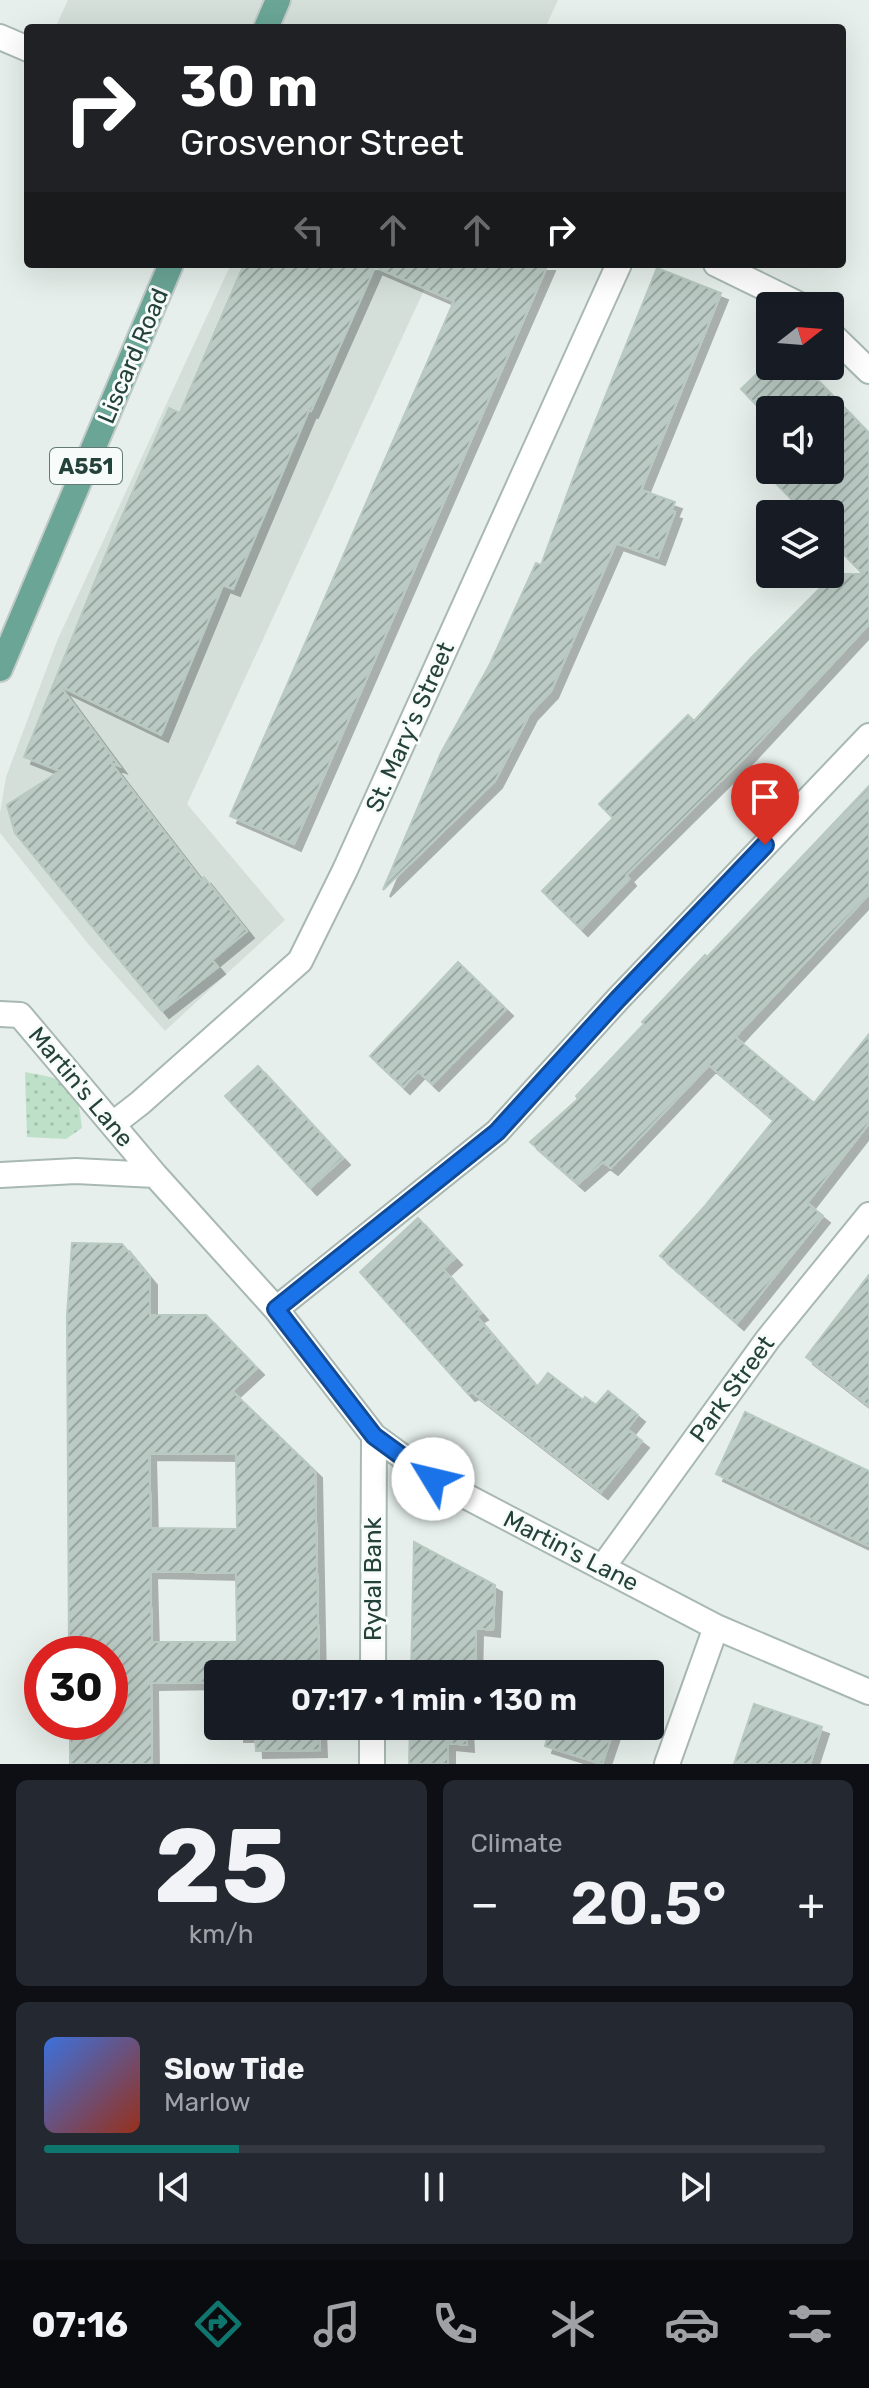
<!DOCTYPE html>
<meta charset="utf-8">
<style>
:root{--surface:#171b24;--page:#242831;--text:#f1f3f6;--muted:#9ea1a6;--line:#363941;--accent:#0f766e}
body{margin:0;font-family:Rubik,sans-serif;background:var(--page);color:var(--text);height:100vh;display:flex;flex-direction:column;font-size:30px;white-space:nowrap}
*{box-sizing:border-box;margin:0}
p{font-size:26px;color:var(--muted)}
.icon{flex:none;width:44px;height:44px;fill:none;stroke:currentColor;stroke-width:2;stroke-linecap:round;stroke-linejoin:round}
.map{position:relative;height:1764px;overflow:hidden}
.details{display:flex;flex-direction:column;gap:16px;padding:16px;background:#0d0f14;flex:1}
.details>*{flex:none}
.hud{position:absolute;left:24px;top:24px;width:822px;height:244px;border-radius:8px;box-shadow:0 8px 32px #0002;background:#202124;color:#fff;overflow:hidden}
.needle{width:52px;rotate:73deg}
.tools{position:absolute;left:756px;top:292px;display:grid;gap:16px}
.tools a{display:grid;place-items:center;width:88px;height:88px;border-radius:8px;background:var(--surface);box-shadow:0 8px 32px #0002;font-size:40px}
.speed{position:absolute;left:24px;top:1636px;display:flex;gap:16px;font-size:40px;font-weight:700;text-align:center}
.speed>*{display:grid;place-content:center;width:104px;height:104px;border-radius:50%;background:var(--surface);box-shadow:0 8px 32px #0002;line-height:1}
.speed .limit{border:12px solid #d22;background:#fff;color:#111}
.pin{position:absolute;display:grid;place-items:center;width:68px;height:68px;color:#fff;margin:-82px -34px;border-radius:50% 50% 50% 0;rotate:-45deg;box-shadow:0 0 8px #0007}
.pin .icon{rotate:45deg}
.me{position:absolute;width:88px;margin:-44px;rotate:306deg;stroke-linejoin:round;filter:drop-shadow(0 0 6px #0008)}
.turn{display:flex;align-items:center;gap:28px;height:168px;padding:0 24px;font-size:36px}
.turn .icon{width:104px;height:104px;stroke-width:2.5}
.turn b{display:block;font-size:56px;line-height:68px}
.lanes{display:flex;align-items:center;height:76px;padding:0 24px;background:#0003;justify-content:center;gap:40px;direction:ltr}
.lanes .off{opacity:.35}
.big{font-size:60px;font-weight:600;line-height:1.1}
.details .widget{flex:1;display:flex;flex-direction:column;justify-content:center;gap:12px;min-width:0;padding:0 28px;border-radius:12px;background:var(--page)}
.details .dial{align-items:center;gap:0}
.dial b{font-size:104px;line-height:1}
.song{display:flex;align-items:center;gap:24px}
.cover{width:96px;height:96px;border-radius:12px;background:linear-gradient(135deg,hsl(220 70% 55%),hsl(10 70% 35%))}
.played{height:8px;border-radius:4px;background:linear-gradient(90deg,var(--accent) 25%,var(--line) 25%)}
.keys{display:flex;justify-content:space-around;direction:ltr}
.heat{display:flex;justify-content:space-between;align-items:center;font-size:44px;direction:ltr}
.details .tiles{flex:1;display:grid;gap:16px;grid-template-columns:1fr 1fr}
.widget:last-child{grid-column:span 2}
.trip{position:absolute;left:204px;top:1660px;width:460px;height:80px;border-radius:8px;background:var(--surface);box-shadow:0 8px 32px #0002;font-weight:600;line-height:80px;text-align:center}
.tabs{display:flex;height:128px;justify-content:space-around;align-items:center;background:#090b0e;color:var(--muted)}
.tabs .icon{width:56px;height:56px}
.tabs .on{color:var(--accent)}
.tabs b{font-size:36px;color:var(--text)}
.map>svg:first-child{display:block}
</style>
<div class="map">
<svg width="869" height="1764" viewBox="0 0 869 1764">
<defs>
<pattern id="green-dots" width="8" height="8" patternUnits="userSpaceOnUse" patternTransform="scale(2)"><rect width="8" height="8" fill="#bfe0c8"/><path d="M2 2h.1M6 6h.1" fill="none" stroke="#a4c1ad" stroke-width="1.8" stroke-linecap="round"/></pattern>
<pattern id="building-hatch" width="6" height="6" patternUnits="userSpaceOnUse" patternTransform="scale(2)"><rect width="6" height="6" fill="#bbcac4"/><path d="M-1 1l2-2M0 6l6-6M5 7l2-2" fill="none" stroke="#98a6a0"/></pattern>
<filter id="shadow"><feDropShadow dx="7" dy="7" stdDeviation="0" flood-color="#0004"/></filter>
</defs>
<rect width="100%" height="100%" fill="#e6efeb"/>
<path fill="#d4dfda" d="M 68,0 L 558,0 L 545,28 L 55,28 Z
M 231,264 L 436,264 L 187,804 L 285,920 L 165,1031 L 89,945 L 0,833 L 0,813 L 6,777 L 57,641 Z"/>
<path fill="url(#green-dots)" d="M 25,1072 C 68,1080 78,1081 82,1128 L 66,1139 L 27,1137 Z"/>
<path fill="url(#building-hatch)" stroke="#b8c9c2" stroke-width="2" fill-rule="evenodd" filter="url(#shadow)" d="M 244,264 L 548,264 L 294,844 L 230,816 L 454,301 L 375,267 L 311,411 L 309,410 L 233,589 L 223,585 L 161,735 L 60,686 L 119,766 L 111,763 L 202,881 L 204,877 L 247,931 L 212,960 L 218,967 L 162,1011 L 15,833 L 7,805 L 60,771 L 24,757 L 113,537 L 169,408 L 180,413 Z
M 657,268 L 721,293 L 641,490 L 675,502 L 671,511 L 675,512 L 658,558 L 616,543 L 551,691 L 530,713 L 495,781 L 383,890 L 441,753 L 490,664 L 536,563 L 541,565 L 581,457 Z
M 765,366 L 804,366 L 869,433 L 869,624 L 748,754 L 626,875 L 629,879 L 581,929 L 542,891 L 613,818 L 599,804 L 688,715 L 694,721 L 752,657 L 834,574 L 863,574 L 830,540 L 830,514 L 806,514 L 764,471 L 770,466 L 770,470 L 830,470 L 830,410 L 761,410 L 741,389 Z
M 869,786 L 869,894 L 735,1037 L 814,1103 L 869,1034 L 869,1123 L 807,1203 L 823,1216 L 737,1323 L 660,1256 L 705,1206 L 774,1120 L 709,1065 L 611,1168 L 603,1162 L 578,1184 L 530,1142 L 578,1099 L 576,1096 L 644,1024 L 642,1022 L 705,955 L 707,957 Z
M 458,962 L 506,1009 L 432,1084 L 418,1071 L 403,1087 L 370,1056 Z
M 258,1066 L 343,1158 L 310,1188 L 225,1096 Z
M 418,1218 L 455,1258 L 443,1269 L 481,1313 L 476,1316 L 537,1387 L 548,1373 L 583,1400 L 585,1397 L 596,1405 L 608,1391 L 638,1415 L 627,1429 L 642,1441 L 601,1492 L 472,1392 L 468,1394 L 360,1272 Z
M 72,1243 L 122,1244 L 150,1278 L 150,1315 L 206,1315 L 257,1368 L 232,1391 L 315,1471 L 319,1674 L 218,1674 L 218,1682 L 151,1683 L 152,1764 L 70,1764 L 70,1722 L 110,1722 L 110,1654 L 69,1654 L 67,1316 ZM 149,1453 L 236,1454 L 237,1529 L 151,1528 ZM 150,1571 L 236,1573 L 237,1642 L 152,1642 Z
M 869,1275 L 869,1406 L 806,1357 Z
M 745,1412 L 869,1471 L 869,1546 L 716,1474 Z
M 414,1542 L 495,1585 L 493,1630 L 476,1628 L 475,1674 L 411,1674 Z
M 754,1704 L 822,1727 L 810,1764 L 734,1764 Z
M 237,1726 L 319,1726 L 320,1750 L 256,1751 L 255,1735 L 237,1735 Z
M 410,1726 L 466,1726 L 467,1745 L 448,1743 L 448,1764 L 409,1764 Z
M 551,1726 L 615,1726 L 602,1764 L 545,1746 Z"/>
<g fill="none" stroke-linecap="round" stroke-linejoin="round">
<g stroke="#a8b8b2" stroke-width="28">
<path id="minor" d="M 0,37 L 28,49
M 716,264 L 802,306
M 830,333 L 869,371
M 0,1014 L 20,1015 L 155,1175 L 276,1309 L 374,1436 L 433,1479 L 716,1627 L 869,1692
M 113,1124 L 140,1103 L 300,961 L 345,870 L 619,264
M 0,1175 L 76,1171 L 155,1175
M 276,1309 L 497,1132 L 618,999 L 869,736
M 602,1568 L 768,1339 L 869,1215
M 373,1674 L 374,1436
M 372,1764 L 372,1726
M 667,1764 L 716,1627"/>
</g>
<g stroke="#c2cac8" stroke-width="28">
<path id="primary" d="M 266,28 L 278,0
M 0,669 L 171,264"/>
</g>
<use href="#minor" stroke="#fff" stroke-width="24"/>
<use href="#primary" stroke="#6aa596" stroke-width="24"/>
</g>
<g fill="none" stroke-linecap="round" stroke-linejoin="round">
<g stroke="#114b97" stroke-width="20">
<path id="route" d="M 433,1479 L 374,1436 L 276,1309 L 497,1132 L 618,999 L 765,845"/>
</g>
<use href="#route" stroke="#1a73e8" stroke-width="14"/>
</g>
<g text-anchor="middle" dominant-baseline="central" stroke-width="6" stroke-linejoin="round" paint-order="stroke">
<rect fill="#f7fbf9" stroke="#637a73" stroke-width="2" x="50" y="448" width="72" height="36" rx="6"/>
<g font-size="22" font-weight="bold" fill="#24423a">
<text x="86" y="466">A551</text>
</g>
<g font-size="24" fill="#24423a" stroke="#f7fbf9">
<text transform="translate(133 356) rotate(-67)">Liscard Road</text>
<text transform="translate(410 727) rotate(-66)">St. Mary's Street</text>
<text transform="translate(81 1087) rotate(50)">Martin's Lane</text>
<text transform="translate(732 1389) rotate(-54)">Park Street</text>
<text transform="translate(571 1551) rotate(27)">Martin's Lane</text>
<text transform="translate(373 1579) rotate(-90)">Rydal Bank</text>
</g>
</g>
</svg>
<div class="tools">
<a><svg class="needle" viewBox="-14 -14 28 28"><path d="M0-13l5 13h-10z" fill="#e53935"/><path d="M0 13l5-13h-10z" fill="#9ea1a6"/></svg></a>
<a><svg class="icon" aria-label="sound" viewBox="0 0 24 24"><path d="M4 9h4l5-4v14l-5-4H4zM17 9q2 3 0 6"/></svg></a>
<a><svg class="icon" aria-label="layers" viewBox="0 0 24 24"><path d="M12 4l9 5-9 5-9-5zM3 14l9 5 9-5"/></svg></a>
</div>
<div class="speed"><div class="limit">30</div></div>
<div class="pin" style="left:765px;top:845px;background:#d93025"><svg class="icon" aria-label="arrive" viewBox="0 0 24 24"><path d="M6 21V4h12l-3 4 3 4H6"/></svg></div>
<svg class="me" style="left:433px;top:1479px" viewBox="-20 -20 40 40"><circle r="19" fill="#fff"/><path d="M0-13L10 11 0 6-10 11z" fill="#1a73e8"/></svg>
<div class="trip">07:17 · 1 min · 130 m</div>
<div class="hud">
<div class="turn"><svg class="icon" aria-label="right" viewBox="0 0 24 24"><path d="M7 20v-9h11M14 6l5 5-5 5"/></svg><div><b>30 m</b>Grosvenor Street</div></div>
<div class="lanes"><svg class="icon off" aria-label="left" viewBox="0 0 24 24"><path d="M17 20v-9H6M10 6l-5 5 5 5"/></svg><svg class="icon off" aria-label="ahead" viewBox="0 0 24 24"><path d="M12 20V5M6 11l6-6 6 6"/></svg><svg class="icon off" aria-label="ahead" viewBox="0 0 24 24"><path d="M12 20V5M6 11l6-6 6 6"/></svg><svg class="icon" aria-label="right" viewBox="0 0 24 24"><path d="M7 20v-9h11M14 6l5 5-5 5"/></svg></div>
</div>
</div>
<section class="details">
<div class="tiles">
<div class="widget dial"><b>25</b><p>km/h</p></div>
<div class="widget"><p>Climate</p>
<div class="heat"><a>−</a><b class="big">20.5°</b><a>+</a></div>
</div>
<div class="widget">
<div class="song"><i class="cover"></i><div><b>Slow Tide</b><p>Marlow</p></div></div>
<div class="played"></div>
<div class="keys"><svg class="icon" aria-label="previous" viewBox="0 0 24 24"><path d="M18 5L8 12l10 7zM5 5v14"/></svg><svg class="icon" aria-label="pause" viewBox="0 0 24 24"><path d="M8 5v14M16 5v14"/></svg><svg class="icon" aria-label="next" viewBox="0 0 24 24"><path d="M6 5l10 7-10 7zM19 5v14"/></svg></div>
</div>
</div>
</section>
<nav class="tabs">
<b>07:16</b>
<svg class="icon on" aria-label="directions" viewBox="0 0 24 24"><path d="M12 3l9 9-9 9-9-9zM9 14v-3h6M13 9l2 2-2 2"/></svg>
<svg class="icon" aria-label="music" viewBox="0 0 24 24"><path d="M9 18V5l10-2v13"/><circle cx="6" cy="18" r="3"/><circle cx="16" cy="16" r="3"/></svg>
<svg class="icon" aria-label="phone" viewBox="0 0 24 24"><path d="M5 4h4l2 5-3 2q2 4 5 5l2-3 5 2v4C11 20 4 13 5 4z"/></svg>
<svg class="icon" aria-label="climate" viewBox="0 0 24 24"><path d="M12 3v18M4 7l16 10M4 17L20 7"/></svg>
<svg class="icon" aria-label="car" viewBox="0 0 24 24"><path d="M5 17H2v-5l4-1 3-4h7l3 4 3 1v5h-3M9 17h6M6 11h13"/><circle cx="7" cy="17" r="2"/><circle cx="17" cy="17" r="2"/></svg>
<svg class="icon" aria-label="filters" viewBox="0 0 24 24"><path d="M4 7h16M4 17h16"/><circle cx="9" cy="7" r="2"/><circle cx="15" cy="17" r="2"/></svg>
</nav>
